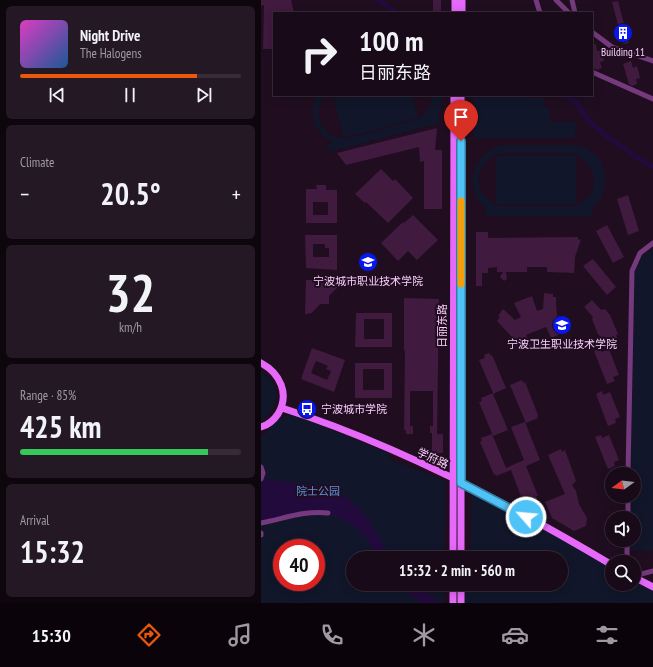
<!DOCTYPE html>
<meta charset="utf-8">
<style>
:root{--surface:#180a18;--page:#251825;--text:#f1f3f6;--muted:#9f9aa2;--line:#362b37;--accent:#ea580c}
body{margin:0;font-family:"PT Sans Narrow","Noto Sans SC",sans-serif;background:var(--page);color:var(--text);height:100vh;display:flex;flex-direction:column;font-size:15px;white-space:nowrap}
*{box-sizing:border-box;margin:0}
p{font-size:13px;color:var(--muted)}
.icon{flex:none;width:22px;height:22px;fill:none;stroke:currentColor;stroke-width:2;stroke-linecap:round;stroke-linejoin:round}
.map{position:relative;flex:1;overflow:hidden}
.side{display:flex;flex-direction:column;gap:6px;padding:6px;background:#0d060d;width:261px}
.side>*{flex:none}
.guide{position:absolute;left:12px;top:12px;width:320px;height:84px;border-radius:0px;box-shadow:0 2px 10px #0003,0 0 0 1px var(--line);background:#180a18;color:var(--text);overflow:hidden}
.needle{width:26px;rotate:255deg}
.fabs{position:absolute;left:344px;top:467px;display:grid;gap:8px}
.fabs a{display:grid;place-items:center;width:36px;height:36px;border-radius:50%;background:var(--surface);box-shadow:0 2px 10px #0003,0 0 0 1px var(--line);font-size:20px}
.speed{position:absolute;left:12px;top:539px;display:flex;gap:8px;font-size:20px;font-weight:700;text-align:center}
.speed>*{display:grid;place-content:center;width:52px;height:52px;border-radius:50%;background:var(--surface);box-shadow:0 2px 10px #0003,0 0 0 1px var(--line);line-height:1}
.speed .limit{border:6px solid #d22;background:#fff;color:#111}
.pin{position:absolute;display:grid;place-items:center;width:34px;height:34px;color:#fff;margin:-41px -17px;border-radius:50% 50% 50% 0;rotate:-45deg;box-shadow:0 0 4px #0007}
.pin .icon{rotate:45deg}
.me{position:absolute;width:44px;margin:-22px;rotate:297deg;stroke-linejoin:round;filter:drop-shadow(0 0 3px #0008)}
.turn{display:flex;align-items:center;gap:14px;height:84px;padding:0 20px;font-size:18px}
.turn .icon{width:52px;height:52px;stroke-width:2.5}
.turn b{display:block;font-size:28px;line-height:34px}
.big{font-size:30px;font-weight:700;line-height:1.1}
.side .widget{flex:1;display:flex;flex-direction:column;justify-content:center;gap:6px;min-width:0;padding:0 14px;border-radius:6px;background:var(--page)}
.side .dial{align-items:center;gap:0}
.dial b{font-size:52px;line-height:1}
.song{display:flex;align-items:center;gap:12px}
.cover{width:48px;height:48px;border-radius:6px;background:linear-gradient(135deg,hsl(310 70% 55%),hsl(210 70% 35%))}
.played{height:4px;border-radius:2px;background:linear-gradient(90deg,var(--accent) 80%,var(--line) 80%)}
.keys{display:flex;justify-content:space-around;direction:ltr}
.heat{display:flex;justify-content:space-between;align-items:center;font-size:22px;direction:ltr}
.charge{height:6px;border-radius:3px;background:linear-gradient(90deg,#34c759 85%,var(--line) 0)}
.trip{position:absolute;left:85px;top:551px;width:222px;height:40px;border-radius:20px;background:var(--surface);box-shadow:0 2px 10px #0003,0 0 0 1px var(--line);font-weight:700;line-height:40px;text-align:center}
.tabs{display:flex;height:64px;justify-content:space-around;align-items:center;background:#0a040a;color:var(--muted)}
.tabs .icon{width:28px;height:28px}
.tabs .selected{color:var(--accent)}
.tabs b{font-size:18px;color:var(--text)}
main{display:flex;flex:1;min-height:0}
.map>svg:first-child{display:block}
</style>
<main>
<section class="side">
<div class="widget">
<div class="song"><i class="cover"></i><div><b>Night Drive</b><p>The Halogens</p></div></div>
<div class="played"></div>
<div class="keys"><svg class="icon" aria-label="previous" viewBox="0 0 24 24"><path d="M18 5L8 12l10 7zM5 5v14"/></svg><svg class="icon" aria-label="pause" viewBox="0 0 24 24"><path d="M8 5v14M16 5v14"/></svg><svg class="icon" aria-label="next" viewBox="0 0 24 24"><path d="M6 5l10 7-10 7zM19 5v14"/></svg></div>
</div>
<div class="widget"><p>Climate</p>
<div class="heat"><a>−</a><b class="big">20.5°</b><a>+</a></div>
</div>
<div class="widget dial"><b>32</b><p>km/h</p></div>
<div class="widget"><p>Range · 85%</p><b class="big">425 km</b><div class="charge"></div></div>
<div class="widget"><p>Arrival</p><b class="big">15:32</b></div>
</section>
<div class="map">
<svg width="392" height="603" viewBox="0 0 392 603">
<rect width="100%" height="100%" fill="#200e20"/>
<path fill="#11162a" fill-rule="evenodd" d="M 56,95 L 63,95 C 50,116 61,137 86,139 L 158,119 L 169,107 L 171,95 L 181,95 C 181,106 176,113 178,123 L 68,152 L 67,144 L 72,143 C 53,132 46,115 56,95 Z
M 72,95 L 151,95 L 157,118 L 83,138 Z
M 213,95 L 267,95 L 267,98 L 283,98 L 283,107 L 288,107 L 288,122 L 314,122 L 314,138 L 213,138 Z
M 315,145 C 319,146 325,148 329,151 C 349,164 348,193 332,208 L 331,216 L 224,216 L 225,208 C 200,186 212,155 240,145 ZM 241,153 L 308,153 C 338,159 343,198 312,206 L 239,206 C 210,195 210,161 241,153 Z
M 235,156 L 315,156 L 315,204 L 235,204 Z
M 392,249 L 392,551 L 369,550 L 369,540 L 373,540 L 373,518 L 370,518 L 370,496 L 373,496 L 373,474 L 370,474 L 374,272 L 381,256 Z
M 0,373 C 21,381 19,411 0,421 Z
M 27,412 L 129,454 L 128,459 L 184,481 L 183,558 L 92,558 L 92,584 L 183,584 L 183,603 L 0,603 L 0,436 L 2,436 L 20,417 L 23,418 ZM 21,548 L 55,548 L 55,582 L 21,582 Z
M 211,493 L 351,566 L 351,584 L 373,584 L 373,578 L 392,588 L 392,603 L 203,603 L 203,584 L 300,584 L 300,558 L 209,558 Z"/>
<path fill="#220b3c" d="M 3,478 C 45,487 78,479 107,519 C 116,531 122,546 131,558 L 117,558 L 103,535 L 91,525 L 73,515 L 59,512 L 0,522 L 0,483 Z
M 137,584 L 154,584 L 179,603 L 159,603 Z"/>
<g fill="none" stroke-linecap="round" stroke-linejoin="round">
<path stroke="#220b3c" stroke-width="5" d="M 117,0 L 137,13
M 302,95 L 314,101 L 329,122 L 348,138 L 375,157 L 392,167"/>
</g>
<path fill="#401a3f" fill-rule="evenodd" d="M 0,0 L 30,0 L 33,13 L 13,13 L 12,49 L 2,49 L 3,5 L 0,6 Z
M 172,0 L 180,0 L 180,13 L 172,13 Z
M 357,1 L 368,43 L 362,44 L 351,2 Z
M 335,44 L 336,51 L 340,50 L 343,61 L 339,62 L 341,68 L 336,70 L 333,68 L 331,63 L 331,45 Z
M 370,61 L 372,68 L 376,66 L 379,78 L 375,79 L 376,84 L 371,86 L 368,84 L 362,64 Z
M 176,128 L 174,150 L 181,150 L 181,209 L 163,209 L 163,161 L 159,162 L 158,147 L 85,165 L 76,153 Z
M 120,169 L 132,181 L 134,179 L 152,198 L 127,223 L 105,202 L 104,203 L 94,194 Z
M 55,185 L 65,185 L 65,190 L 76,190 L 76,223 L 45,223 L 45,189 L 56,189 ZM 52,202 L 67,202 L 67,215 L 52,215 Z
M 367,195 L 378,231 L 367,235 L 356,199 Z
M 152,215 L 177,240 L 156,260 L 147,251 L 137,261 L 120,243 L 142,222 L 143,223 Z
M 346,225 L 363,257 L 352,263 L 335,231 Z
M 215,232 L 227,232 L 227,238 L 317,237 L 317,240 L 320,239 L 314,257 L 313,273 L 286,272 L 286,267 L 266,267 L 266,272 L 245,272 L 246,279 L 243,281 L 239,277 L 242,272 L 236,272 L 236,267 L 227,268 L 227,273 L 221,273 L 221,286 L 215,286 Z
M 44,235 L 76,235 L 76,270 L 45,268 ZM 52,244 L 64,244 L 64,248 L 68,248 L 68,257 L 52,257 Z
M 332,259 L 355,287 L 346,295 L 322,266 Z
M 45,280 L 76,280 L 76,288 L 68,296 L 68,304 L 59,304 L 51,313 L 44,314 Z
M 283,293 L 292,294 L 292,297 L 295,297 L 295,305 L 297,323 L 302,333 L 290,338 L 285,327 L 265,335 L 270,346 L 258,351 L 250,336 L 236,321 L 239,317 L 237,316 L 242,309 L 254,320 L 260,317 L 253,303 L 271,296 L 276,311 L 282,309 Z
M 143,298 L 178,299 L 176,434 L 182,434 L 182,453 L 171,453 L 171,433 L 169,433 L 169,426 L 172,426 L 172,391 L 149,391 L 149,426 L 152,426 L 152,434 L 145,434 L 145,430 L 143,430 L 144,351 L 143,350 Z
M 331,300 L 340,310 L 344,309 L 349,315 L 357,334 L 355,335 L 356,338 L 346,343 L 337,334 L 331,319 L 332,317 L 323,307 Z
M 95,313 L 131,313 L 131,347 L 94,347 ZM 103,319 L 123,319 L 123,339 L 103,339 Z
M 51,348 L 84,360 L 73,392 L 40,379 ZM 55,361 L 67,366 L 65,369 L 70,371 L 66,380 L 50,373 Z
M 339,349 L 341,352 L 348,349 L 358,375 L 352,377 L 354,381 L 346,384 L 333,351 Z
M 228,353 L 230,356 L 231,355 L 245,388 L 232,394 L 247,430 L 232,436 L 218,402 L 221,401 L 220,398 L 232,393 L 218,360 L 224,358 L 223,355 Z
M 94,363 L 131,363 L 131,398 L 94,398 ZM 102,369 L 123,369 L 123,390 L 102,390 Z
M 261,380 L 262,383 L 264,382 L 277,415 L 276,416 L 277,418 L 265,423 L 249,385 Z
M 341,391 L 342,395 L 349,392 L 359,417 L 354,419 L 355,423 L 347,426 L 335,394 Z
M 264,422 L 279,460 L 265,466 L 277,496 L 275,496 L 276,499 L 271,501 L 270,498 L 262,502 L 250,470 L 235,476 L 234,474 L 233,475 L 219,442 L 221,441 L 220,438 L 231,434 L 245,468 L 263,460 L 250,427 Z
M 340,435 L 341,438 L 348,435 L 358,460 L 353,462 L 354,466 L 347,469 L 334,437 Z
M 300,449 L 301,452 L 304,450 L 315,481 L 311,485 L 315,491 L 318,504 L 326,518 L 325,526 L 313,531 L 291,518 L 284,502 L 304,494 L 287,455 Z"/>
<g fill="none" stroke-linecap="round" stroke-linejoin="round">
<path stroke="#753a7d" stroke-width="5" d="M 275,0 L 279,13
M 295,0 L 308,13
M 311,0 L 314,13
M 331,32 L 351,47 L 392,61
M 331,72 L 392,99
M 0,467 L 2,473 L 0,479
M 367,474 L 371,271 L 379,253 L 392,243
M 367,518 L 367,496
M 0,523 C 22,519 44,510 67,513
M 0,533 L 0,535
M 366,562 L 366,540
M 373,576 L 392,571"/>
<path stroke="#e669fa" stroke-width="7" d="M 194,13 L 194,0
M 201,13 L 201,0
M 200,95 L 200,558
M 0,363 C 19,373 29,394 17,414 C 13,420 7,425 0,427
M 21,408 C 134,444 249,504 351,565
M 192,558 L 193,95
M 373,577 L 392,587
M 192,603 L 192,584
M 200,603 L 200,584"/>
</g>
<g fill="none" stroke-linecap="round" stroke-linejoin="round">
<g stroke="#337fa1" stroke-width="10">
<path id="route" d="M 200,141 L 200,483 L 265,517"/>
</g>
<use href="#route" stroke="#4fc3f7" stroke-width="7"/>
<path stroke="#f59e0b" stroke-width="7" d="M 200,284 L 200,201"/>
</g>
<defs>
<g id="building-disc" transform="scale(1)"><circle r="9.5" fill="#0817ef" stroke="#200e20"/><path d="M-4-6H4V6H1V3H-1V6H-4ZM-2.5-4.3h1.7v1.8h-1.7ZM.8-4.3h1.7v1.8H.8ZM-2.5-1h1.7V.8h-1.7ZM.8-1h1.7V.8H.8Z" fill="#fff"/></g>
<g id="university-disc" transform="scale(1)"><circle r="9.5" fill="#0817ef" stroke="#200e20"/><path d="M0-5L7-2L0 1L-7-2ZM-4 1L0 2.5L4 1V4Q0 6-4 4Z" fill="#fff"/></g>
<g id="bus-disc" transform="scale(1)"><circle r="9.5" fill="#0817ef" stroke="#200e20"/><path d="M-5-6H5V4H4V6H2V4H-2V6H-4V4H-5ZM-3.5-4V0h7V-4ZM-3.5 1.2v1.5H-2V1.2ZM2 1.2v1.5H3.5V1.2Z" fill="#fff"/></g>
</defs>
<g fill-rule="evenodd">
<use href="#building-disc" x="362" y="33"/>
<use href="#university-disc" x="107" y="262"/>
<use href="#university-disc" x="301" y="325"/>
<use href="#bus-disc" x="46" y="409"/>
</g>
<g text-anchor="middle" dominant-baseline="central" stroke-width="4" stroke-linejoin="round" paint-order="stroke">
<g font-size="11" fill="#fbcefd" stroke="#200e20">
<text x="362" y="52">Building 11</text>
<text x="107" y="281">宁波城市职业技术学院</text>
<text x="301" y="344">宁波卫生职业技术学院</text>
<text x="60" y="409" text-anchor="start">宁波城市学院</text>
</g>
<g font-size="11" fill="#fbcefd" stroke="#200e20">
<text transform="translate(181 326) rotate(-90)">日丽东路</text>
<text transform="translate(172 458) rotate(25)">学府路</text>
</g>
<g font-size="11" fill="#5d91da" stroke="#200e20">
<text x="57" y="491">院士公园</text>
</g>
</g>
</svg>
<div class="fabs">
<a><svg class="needle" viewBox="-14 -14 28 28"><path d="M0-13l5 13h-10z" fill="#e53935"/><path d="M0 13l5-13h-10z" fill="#9f9aa2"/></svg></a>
<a><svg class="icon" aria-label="sound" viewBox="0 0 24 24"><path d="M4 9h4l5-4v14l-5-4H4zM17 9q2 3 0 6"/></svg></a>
<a><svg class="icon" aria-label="search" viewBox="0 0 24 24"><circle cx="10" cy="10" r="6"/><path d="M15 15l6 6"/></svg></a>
</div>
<div class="speed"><div class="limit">40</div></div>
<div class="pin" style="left:200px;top:141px;background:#d93025"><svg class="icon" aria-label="arrive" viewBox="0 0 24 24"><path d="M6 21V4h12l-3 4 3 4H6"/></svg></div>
<svg class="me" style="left:265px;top:517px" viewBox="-20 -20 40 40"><circle r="17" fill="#4fc3f7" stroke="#fff" stroke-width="3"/><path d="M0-11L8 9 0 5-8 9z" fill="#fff"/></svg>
<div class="trip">15:32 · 2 min · 560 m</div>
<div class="guide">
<div class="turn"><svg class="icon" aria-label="right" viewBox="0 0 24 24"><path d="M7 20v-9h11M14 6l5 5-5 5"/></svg><div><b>100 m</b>日丽东路</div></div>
</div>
</div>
</main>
<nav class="tabs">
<b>15:30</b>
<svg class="icon selected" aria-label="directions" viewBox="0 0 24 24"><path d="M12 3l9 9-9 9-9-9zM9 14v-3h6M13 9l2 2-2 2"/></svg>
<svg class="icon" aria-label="music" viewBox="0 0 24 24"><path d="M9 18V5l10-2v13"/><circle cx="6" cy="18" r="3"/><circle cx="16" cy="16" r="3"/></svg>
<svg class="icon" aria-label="phone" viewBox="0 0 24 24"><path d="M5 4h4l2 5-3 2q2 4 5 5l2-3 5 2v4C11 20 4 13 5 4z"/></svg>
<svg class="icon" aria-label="climate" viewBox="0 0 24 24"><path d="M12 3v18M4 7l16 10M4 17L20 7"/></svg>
<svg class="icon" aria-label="car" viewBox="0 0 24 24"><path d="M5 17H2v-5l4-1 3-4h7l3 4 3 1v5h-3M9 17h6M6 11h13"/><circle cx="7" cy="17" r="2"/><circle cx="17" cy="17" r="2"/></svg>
<svg class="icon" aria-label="filters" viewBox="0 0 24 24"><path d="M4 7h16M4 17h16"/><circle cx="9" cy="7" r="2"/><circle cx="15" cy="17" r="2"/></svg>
</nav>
